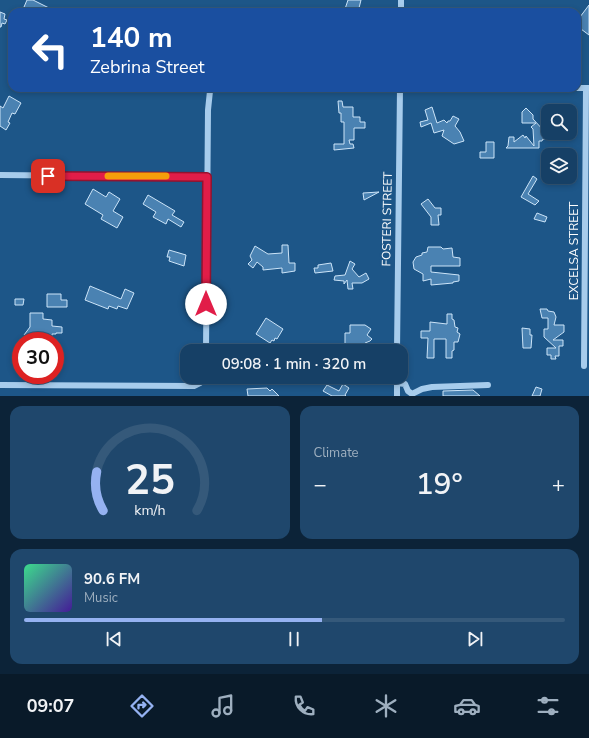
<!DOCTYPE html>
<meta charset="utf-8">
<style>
:root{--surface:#164066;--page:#1f476c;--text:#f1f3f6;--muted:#9eafbf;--line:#35597a;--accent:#95b2f1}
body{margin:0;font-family:"Nunito Sans",sans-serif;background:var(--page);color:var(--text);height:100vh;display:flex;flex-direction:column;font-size:15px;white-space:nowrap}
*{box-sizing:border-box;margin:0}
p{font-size:13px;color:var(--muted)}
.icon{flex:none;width:22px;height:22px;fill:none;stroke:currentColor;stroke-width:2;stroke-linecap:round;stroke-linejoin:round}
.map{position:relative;height:396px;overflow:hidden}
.panel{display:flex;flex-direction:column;gap:10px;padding:10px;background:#0c2338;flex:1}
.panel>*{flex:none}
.top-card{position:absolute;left:8px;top:8px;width:573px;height:84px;border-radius:12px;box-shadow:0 2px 6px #0003,0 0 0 1px var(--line);background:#1a4fa0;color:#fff;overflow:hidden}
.controls{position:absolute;left:541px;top:104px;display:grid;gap:8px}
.controls a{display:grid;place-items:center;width:36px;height:36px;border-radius:8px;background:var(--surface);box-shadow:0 2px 6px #0003,0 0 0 1px var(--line);font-size:20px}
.speed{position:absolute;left:12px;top:332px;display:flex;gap:8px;font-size:20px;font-weight:700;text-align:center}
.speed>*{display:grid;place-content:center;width:52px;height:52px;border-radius:50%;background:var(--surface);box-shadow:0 2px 6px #0003,0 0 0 1px var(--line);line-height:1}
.speed .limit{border:6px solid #d22;background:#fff;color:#111}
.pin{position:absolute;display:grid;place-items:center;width:34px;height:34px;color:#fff;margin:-17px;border-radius:8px;box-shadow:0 2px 6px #0006}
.me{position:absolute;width:44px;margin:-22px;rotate:0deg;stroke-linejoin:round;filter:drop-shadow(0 0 3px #0008)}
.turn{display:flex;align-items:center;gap:14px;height:84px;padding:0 16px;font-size:18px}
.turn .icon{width:52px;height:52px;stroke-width:2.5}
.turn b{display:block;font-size:28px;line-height:34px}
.big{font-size:30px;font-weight:600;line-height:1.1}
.panel .tile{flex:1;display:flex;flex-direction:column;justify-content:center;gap:6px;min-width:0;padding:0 14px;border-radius:12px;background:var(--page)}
.panel .dial{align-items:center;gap:0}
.dial svg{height:104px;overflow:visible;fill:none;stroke:var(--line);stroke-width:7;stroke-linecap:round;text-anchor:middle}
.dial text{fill:var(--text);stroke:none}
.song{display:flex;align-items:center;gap:12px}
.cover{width:48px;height:48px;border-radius:6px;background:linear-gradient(135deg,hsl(150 70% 55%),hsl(260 70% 35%))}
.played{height:4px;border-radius:2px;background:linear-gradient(90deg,var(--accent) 55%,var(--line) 55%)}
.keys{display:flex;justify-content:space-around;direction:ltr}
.heat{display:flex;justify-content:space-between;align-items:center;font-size:22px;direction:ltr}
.panel .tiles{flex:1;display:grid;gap:10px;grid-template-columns:1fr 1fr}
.tile:last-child{grid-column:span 2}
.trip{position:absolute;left:180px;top:344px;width:228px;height:40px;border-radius:12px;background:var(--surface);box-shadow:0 2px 6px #0003,0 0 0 1px var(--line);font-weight:600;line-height:40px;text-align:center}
.dock{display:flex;height:64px;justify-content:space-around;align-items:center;background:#091a29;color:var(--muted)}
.dock .icon{width:28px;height:28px}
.dock .active{color:var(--accent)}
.dock b{font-size:18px;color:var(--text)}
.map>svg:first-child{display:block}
</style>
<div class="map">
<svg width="589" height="396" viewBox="0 0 589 396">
<rect width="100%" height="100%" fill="#1d5688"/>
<path fill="#4a82b2" stroke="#cce4f8" d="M 27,0 L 33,0 L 57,12 L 42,12 L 36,9 L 34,12 L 24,7 Z
M 348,0 L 361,0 L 358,12 L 344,12 Z
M 589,5 L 589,35 L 577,26 L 577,21 Z
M 0,12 L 5,14 L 4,19 L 7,20 L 5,24 L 2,23 L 1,27 L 0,27 Z
M 9,96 L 21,103 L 15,114 L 12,113 L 8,122 L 10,123 L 6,130 L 0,126 L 0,106 L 3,108 Z
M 338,101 L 342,101 L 343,107 L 353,107 L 353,117 L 360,117 L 360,122 L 365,122 L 365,128 L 354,128 L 354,140 L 349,140 L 350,144 L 353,144 L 354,148 L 334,150 L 334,144 L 344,144 L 344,122 L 341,122 L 341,113 L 339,113 Z
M 432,107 L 437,123 L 444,120 L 447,123 L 448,121 L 450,121 L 453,116 L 459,119 L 455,126 L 460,132 L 464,141 L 454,144 L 442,136 L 444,130 L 434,133 L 431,123 L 421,127 L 420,122 L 428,120 L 425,110 Z
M 526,108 L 533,115 L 533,119 L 546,133 L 552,133 L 552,138 L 543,139 L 542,141 L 539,141 L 539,148 L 506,148 L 508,146 L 509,137 L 514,137 L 514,142 L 523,135 L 525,138 L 526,136 L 534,146 L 533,129 L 531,127 L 536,123 L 522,123 L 522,112 Z
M 548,112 L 548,130 L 544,130 L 544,117 Z
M 486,142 L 494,142 L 494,158 L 480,158 L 480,152 L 486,152 Z
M 533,176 L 537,179 L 528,194 L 539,201 L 535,205 L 521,197 Z
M 93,189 L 106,197 L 109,192 L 120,199 L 113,211 L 123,217 L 117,228 L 101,219 L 103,215 L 85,204 Z
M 379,192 L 364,200 L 363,193 Z
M 148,195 L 175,211 L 172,215 L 184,222 L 181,227 L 168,219 L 166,224 L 153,217 L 156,212 L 143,204 Z
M 428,199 L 435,208 L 441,208 L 441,215 L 438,215 L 439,225 L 431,225 L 431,217 L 421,204 Z
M 537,213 L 547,217 L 545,222 L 534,219 Z
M 282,245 L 288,245 L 289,263 L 295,263 L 295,271 L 282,273 L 282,268 L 263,270 L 263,267 L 257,262 L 253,268 L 248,264 L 252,260 L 250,256 L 255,246 L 268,254 L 282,253 Z
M 428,247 L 441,247 L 443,249 L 452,248 L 453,257 L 460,258 L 460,266 L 431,266 L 431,272 L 459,275 L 459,281 L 453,282 L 453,283 L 431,285 L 431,279 L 423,281 L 423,274 L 414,269 L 413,262 L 416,257 L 422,255 L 422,253 L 427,252 Z
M 169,250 L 186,255 L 184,266 L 169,261 L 170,257 L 167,257 Z
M 350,261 L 355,264 L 352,269 L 359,277 L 366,273 L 369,279 L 362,283 L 352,283 L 353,289 L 348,289 L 347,280 L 344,284 L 344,281 L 334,280 L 335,276 L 345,275 Z
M 331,263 L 333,271 L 315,273 L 314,268 L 318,268 L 318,265 Z
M 90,286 L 121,299 L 125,289 L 134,293 L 127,309 L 118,306 L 117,309 L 109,306 L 108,309 L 85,300 Z
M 47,294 L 61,294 L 61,300 L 67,300 L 67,307 L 47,307 Z
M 15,299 L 24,299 L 23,305 L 15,305 Z
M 540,309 L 547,309 L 548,311 L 554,312 L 556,317 L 554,325 L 564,325 L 564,332 L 553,340 L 563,340 L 563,346 L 559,346 L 559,356 L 555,356 L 556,359 L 551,359 L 551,355 L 547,355 L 547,348 L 556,348 L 544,337 L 544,329 L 548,329 L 548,318 L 542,318 Z
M 30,313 L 43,313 L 43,319 L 52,320 L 52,326 L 62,327 L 62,333 L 56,333 L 56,334 L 52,334 L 52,336 L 49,336 L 48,341 L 30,341 L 30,336 L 24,335 L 30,327 Z
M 447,314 L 452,314 L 452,319 L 454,320 L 455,327 L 458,328 L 457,332 L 460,334 L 458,342 L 454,342 L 454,350 L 452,351 L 452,358 L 446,358 L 446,339 L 434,339 L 434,358 L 427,358 L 428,338 L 421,338 L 421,331 L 430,331 L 430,322 L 447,324 Z
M 266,318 L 283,329 L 277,339 L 275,338 L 274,341 L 272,340 L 270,343 L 256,334 Z
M 350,325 L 365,325 L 371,329 L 367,335 L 372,339 L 370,341 L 365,343 L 365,351 L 350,351 L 350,346 L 345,346 L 345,333 L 350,333 Z
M 522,328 L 530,329 L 530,335 L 532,335 L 531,348 L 523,348 Z
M 343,384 L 349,388 L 345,395 L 346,396 L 332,396 L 323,391 L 327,385 L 339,391 Z
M 536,387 L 542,389 L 540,396 L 532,396 Z
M 267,388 L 270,391 L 272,389 L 279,396 L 248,396 L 247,389 Z
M 473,390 L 480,396 L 443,396 L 443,391 Z"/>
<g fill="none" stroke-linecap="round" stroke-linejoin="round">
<path stroke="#a7ccec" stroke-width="6" d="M 401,12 L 401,0
M 577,88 L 589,88
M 0,175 L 207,177
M 206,351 L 208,110 L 210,91 L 212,88
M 397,351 L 400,88
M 584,366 L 586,88
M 397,383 L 405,384 L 408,391 L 412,394 L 422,389 L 432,387 L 488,385
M 0,385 L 194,386 L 200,383 L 205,377
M 397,396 L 397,377"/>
</g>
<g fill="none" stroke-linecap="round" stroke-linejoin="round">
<g stroke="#92132f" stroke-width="10">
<path id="route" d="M 48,176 L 207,177 L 206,304"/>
</g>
<use href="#route" stroke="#e11d48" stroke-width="7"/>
<path stroke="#f59e0b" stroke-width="7" d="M 108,176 L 166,176"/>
</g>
<g text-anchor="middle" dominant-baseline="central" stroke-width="4" stroke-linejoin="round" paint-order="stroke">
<g font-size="12" fill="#fff" stroke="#1d5688">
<text transform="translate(387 219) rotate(-89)">FOSTERI STREET</text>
<text transform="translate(574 251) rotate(-90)">EXCELSA STREET</text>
</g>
</g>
</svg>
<div class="controls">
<a><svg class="icon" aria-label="search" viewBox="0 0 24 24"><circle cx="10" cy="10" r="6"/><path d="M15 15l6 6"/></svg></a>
<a><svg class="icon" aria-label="layers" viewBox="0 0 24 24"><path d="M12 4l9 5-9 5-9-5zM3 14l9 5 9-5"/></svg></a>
</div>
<div class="speed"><div class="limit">30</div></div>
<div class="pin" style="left:48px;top:176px;background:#d93025"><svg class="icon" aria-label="arrive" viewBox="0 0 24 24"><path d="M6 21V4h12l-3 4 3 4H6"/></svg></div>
<svg class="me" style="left:206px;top:304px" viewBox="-20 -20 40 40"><circle r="19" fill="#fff"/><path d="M0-13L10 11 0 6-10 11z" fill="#e11d48"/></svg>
<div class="trip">09:08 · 1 min · 320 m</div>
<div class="top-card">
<div class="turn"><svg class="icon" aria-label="left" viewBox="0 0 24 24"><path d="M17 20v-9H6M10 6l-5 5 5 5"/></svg><div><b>140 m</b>Zebrina Street</div></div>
</div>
</div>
<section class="panel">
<div class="tiles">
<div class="tile dial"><svg viewBox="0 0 100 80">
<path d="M14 69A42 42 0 1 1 86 69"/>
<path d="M14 69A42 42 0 0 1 9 39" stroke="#95b2f1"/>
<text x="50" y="56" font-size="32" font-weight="700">25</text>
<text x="50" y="72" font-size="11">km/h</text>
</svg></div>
<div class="tile"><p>Climate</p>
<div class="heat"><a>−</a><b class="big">19°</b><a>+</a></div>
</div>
<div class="tile">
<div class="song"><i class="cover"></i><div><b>90.6 FM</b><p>Music</p></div></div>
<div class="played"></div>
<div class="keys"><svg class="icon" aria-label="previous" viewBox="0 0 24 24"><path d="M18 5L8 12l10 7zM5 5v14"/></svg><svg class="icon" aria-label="pause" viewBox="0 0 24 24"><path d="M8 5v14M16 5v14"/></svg><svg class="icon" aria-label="next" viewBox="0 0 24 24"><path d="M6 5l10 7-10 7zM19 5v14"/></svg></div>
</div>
</div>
</section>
<nav class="dock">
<b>09:07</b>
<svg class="icon active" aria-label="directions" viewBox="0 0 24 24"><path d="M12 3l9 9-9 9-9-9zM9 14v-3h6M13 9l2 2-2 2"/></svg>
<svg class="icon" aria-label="music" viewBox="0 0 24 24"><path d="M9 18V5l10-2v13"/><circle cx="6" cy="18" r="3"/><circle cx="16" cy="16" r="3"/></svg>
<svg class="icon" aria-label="phone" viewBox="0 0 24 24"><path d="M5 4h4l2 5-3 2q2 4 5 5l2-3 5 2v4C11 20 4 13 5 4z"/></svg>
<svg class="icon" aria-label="climate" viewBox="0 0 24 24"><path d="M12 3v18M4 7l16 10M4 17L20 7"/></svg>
<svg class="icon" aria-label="car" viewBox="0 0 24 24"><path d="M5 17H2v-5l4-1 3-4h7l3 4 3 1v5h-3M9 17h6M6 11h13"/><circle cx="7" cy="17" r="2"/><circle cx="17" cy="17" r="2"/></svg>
<svg class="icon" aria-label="filters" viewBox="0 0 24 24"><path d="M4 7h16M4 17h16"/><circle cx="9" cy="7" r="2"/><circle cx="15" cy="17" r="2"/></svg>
</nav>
